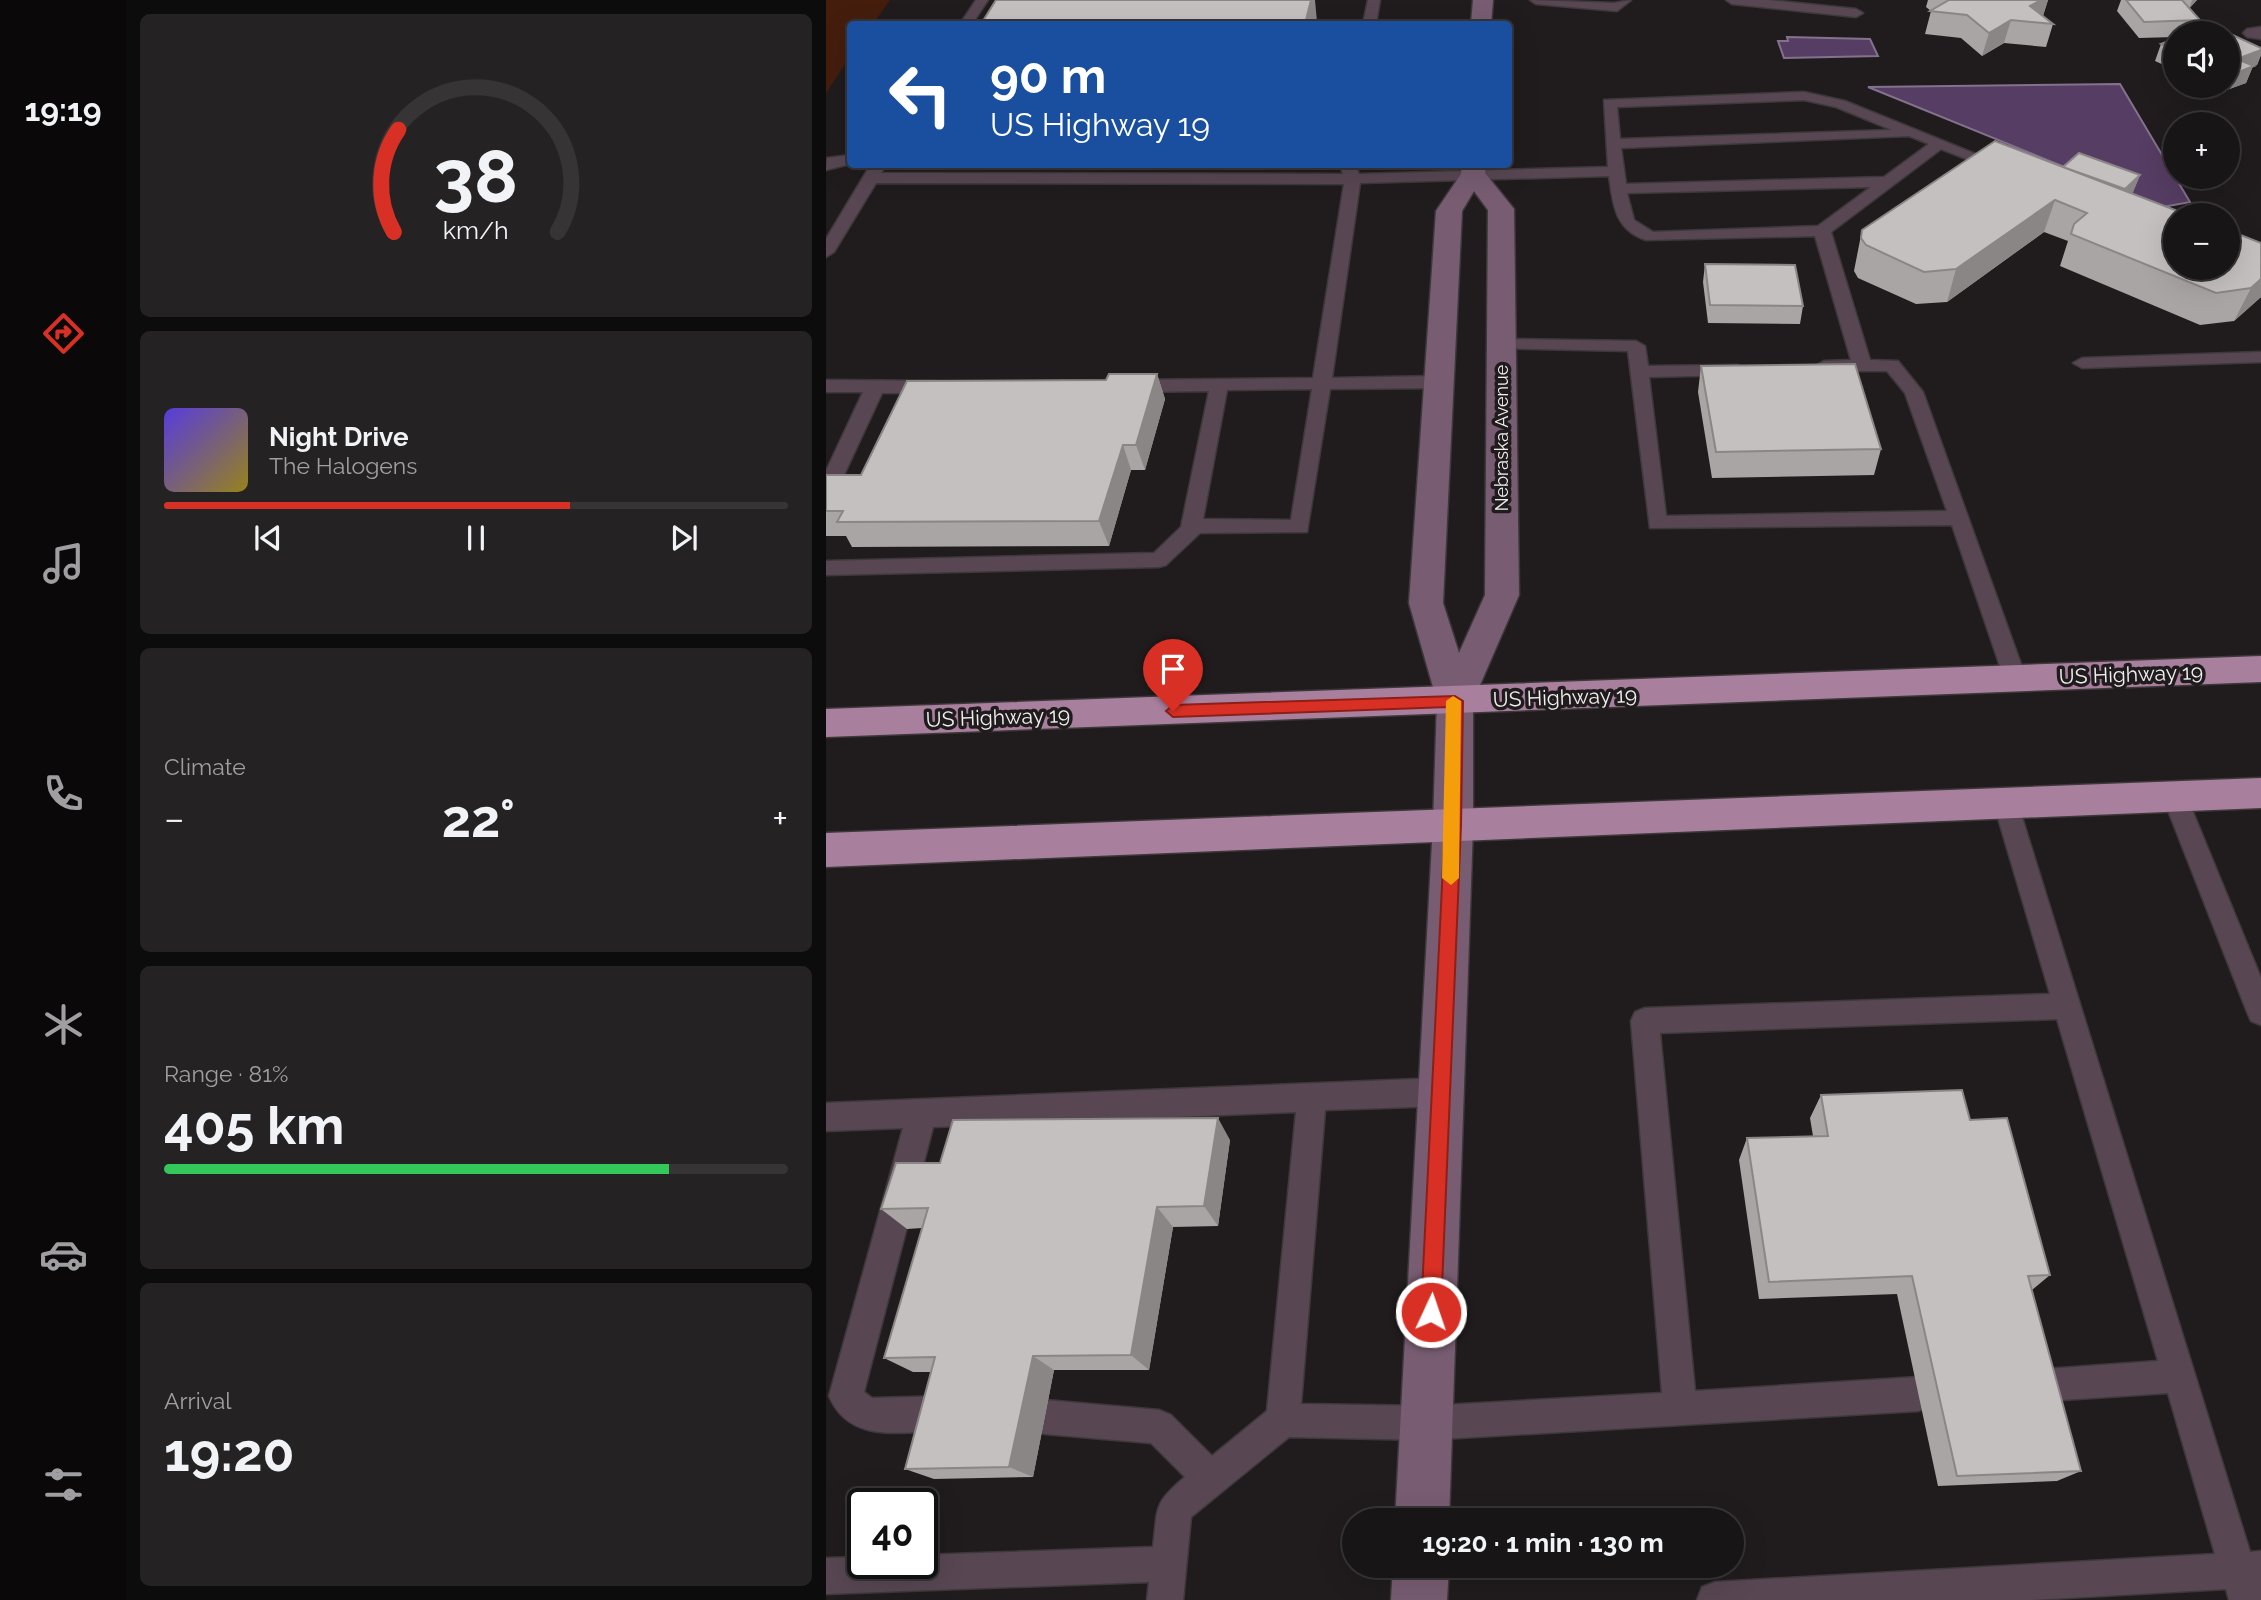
<!DOCTYPE html>
<meta charset="utf-8">
<style>
:root{--surface:#181516;--page:#252223;--text:#f1f3f6;--muted:#9f9fa1;--line:#363435;--accent:#d93025}
body{margin:0;font-family:Raleway,sans-serif;background:var(--page);color:var(--text);height:100vh;display:flex;flex-direction:column;font-size:26px;white-space:nowrap}
*{box-sizing:border-box;margin:0}
p{font-size:23px;color:var(--muted)}
.icon{flex:none;width:38px;height:38px;fill:none;stroke:currentColor;stroke-width:2;stroke-linecap:round;stroke-linejoin:round}
.map{position:relative;flex:1;overflow:hidden}
.sheet{display:flex;flex-direction:column;gap:14px;padding:14px;background:#0d0c0c;width:700px}
.sheet>*{flex:none}
.guide{position:absolute;left:21px;top:21px;width:665px;height:147px;border-radius:7px;box-shadow:0 7px 28px #0002,0 0 0 2px var(--line);background:#1a4fa0;color:#fff;overflow:hidden}
.fabs{position:absolute;left:1337px;top:21px;display:grid;gap:14px}
.fabs a{display:grid;place-items:center;width:77px;height:77px;border-radius:50%;background:var(--surface);box-shadow:0 7px 28px #0002,0 0 0 2px var(--line);font-size:35px}
.speed{position:absolute;left:21px;top:1488px;display:flex;gap:14px;font-size:35px;font-weight:700;text-align:center}
.speed>*{display:grid;place-content:center;width:91px;height:91px;border-radius:50%;background:var(--surface);box-shadow:0 7px 28px #0002,0 0 0 2px var(--line);line-height:1}
.speed .limit{border:4px solid #111;border-radius:10px;background:#fff;color:#111}
.pin{position:absolute;display:grid;place-items:center;width:60px;height:60px;color:#fff;margin:-72px -30px;border-radius:50% 50% 50% 0;rotate:-45deg;box-shadow:0 0 7px #0007}
.pin .icon{rotate:45deg}
.me{position:absolute;width:77px;margin:-38px;rotate:3deg;stroke-linejoin:round;filter:drop-shadow(0 0 5px #0008)}
.turn{display:flex;align-items:center;gap:24px;height:147px;padding:0 28px;font-size:32px}
.turn .icon{width:91px;height:91px;stroke-width:2.5}
.turn b{display:block;font-size:49px;line-height:60px}
.big{font-size:52px;font-weight:700;line-height:1.1}
.sheet .widget{flex:1;display:flex;flex-direction:column;justify-content:center;gap:10px;min-width:0;padding:0 24px;border-radius:10px;background:var(--page)}
.sheet .dial{align-items:center;gap:0}
.dial svg{height:182px;overflow:visible;fill:none;stroke:var(--line);stroke-width:7;stroke-linecap:round;text-anchor:middle}
.dial text{fill:var(--text);stroke:none}
.song{display:flex;align-items:center;gap:21px}
.cover{width:84px;height:84px;border-radius:10px;background:linear-gradient(135deg,hsl(250 70% 55%),hsl(50 70% 35%))}
.played{height:7px;border-radius:4px;background:linear-gradient(90deg,var(--accent) 65%,var(--line) 65%)}
.keys{display:flex;justify-content:space-around;direction:ltr}
.heat{display:flex;justify-content:space-between;align-items:center;font-size:38px;direction:ltr}
.charge{height:10px;border-radius:5px;background:linear-gradient(90deg,#34c759 81%,var(--line) 0)}
.trip{position:absolute;left:516px;top:1508px;width:402px;height:70px;border-radius:35px;background:var(--surface);box-shadow:0 7px 28px #0002,0 0 0 2px var(--line);font-weight:700;line-height:70px;text-align:center}
main{display:flex;flex:1;min-height:0}
.dock{display:flex;flex-direction:column;width:126px;justify-content:space-around;align-items:center;background:#0a0809;color:var(--muted)}
.dock .icon{width:49px;height:49px}
.dock .on{color:var(--accent)}
.dock b{font-size:32px;color:var(--text)}
.map>svg:first-child{display:block}
</style>
<main>
<nav class="dock">
<b>19:19</b>
<svg class="icon on" aria-label="directions" viewBox="0 0 24 24"><path d="M12 3l9 9-9 9-9-9zM9 14v-3h6M13 9l2 2-2 2"/></svg>
<svg class="icon" aria-label="music" viewBox="0 0 24 24"><path d="M9 18V5l10-2v13"/><circle cx="6" cy="18" r="3"/><circle cx="16" cy="16" r="3"/></svg>
<svg class="icon" aria-label="phone" viewBox="0 0 24 24"><path d="M5 4h4l2 5-3 2q2 4 5 5l2-3 5 2v4C11 20 4 13 5 4z"/></svg>
<svg class="icon" aria-label="climate" viewBox="0 0 24 24"><path d="M12 3v18M4 7l16 10M4 17L20 7"/></svg>
<svg class="icon" aria-label="car" viewBox="0 0 24 24"><path d="M5 17H2v-5l4-1 3-4h7l3 4 3 1v5h-3M9 17h6M6 11h13"/><circle cx="7" cy="17" r="2"/><circle cx="17" cy="17" r="2"/></svg>
<svg class="icon" aria-label="filters" viewBox="0 0 24 24"><path d="M4 7h16M4 17h16"/><circle cx="9" cy="7" r="2"/><circle cx="15" cy="17" r="2"/></svg>
</nav>
<section class="sheet">
<div class="widget dial"><svg viewBox="0 0 100 80">
<path d="M14 69A42 42 0 1 1 86 69"/>
<path d="M14 69A42 42 0 0 1 16 24" stroke="#d93025"/>
<text x="50" y="56" font-size="32" font-weight="700">38</text>
<text x="50" y="72" font-size="11">km/h</text>
</svg></div>
<div class="widget">
<div class="song"><i class="cover"></i><div><b>Night Drive</b><p>The Halogens</p></div></div>
<div class="played"></div>
<div class="keys"><svg class="icon" aria-label="previous" viewBox="0 0 24 24"><path d="M18 5L8 12l10 7zM5 5v14"/></svg><svg class="icon" aria-label="pause" viewBox="0 0 24 24"><path d="M8 5v14M16 5v14"/></svg><svg class="icon" aria-label="next" viewBox="0 0 24 24"><path d="M6 5l10 7-10 7zM19 5v14"/></svg></div>
</div>
<div class="widget"><p>Climate</p>
<div class="heat"><a>−</a><b class="big">22°</b><a>+</a></div>
</div>
<div class="widget"><p>Range · 81%</p><b class="big">405 km</b><div class="charge"></div></div>
<div class="widget"><p>Arrival</p><b class="big">19:20</b></div>
</section>
<div class="map">
<svg width="1435" height="1600" viewBox="0 0 1435 1600">
<rect width="100%" height="100%" fill="#201c1d"/>
<path fill="#441d0d" d="M 0,0 L 64,0 L 47,24 L 24,24 L 24,57 L 0,93 Z"/>
<path fill="#563d63" stroke="#84728d" stroke-width="2" d="M 961,37 L 1044,39 L 1052,56 L 958,58 L 952,41 L 962,41 Z
M 1294,84 L 1364,202 L 1337,207 L 1042,87 Z"/>
<g fill="none" stroke-linecap="round" stroke-linejoin="round">
<g stroke="#3d393a" stroke-width="3">
<path id="lane" d="M 150,0 L 162,0 L 146,24 L 134,24 Z
M 542,0 L 554,0 L 550,24 L 537,24 Z
M 704,0 L 788,3 L 805,0 L 791,11 L 710,4 Z
M 900,0 L 943,0 L 1030,9 L 1037,13 L 1030,17 L 906,4 Z
M 978,92 L 1019,101 L 1184,168 L 1181,171 L 1171,171 L 1115,149 L 1005,232 L 1044,360 L 1072,361 L 1097,392 L 1200,678 L 1197,684 L 1189,687 L 1181,684 L 1178,678 L 1126,525 L 824,528 L 802,351 L 669,348 L 666,344 L 675,339 L 810,341 L 819,346 L 822,366 L 912,365 L 915,369 L 906,375 L 823,377 L 840,516 L 1121,511 L 1079,393 L 1061,371 L 998,371 L 989,366 L 998,361 L 1025,360 L 989,236 L 820,240 C 789,230 787,205 783,176 L 534,183 L 506,378 L 611,376 L 620,382 L 611,388 L 504,389 L 481,532 L 374,533 L 340,565 L 333,567 L 0,575 L 0,561 L 328,553 L 355,527 L 383,391 L 304,392 L 295,386 L 304,380 L 487,378 L 518,184 L 50,183 L 8,252 L 0,257 L 0,239 L 45,164 L 60,164 L 55,173 L 517,174 L 514,164 L 529,164 L 533,174 L 782,167 L 778,100 ZM 978,100 L 1010,107 L 1066,130 L 794,139 L 791,107 ZM 1083,136 L 1103,144 L 1058,177 L 800,184 L 795,148 ZM 1045,187 L 992,226 L 827,232 L 808,220 L 801,193 ZM 486,389 L 465,520 L 377,519 L 401,390 Z
M 24,155 L 24,164 L 0,170 L 1,158 Z
M 1435,352 L 1435,362 L 1256,368 L 1247,363 L 1256,358 Z
M 0,380 L 110,381 L 119,387 L 110,393 L 56,393 L 10,492 L 0,499 L 0,471 L 37,392 L 0,392 Z
M 1348,785 L 1357,788 L 1360,795 L 1435,978 L 1435,1025 L 1425,1021 L 1421,1012 L 1336,795 L 1339,788 Z
M 1179,791 L 1188,794 L 1191,801 L 1424,1552 L 1435,1551 L 1435,1600 L 1403,1600 L 1400,1589 L 1204,1600 L 871,1600 L 876,1587 L 889,1582 L 1389,1554 L 1342,1393 L 1206,1402 L 1194,1398 L 1190,1386 L 1194,1374 L 1206,1370 L 1332,1361 L 1231,1019 L 834,1033 L 869,1391 L 1092,1377 L 1104,1382 L 1109,1394 L 1104,1406 L 1092,1411 L 600,1440 L 463,1437 L 365,1517 L 357,1600 L 321,1600 L 323,1582 L 0,1594 L 0,1558 L 37,1557 L 37,1563 L 96,1563 L 96,1555 L 327,1547 C 332,1507 327,1504 359,1477 L 325,1443 L 219,1434 L 207,1429 L 202,1417 L 207,1405 L 219,1400 L 333,1410 L 345,1415 L 386,1456 L 441,1411 L 470,1112 L 107,1127 L 38,1392 L 46,1398 L 124,1396 L 136,1401 L 141,1413 L 136,1425 L 124,1430 C 79,1431 24,1446 3,1396 L 77,1128 L 0,1131 L 0,1103 L 616,1078 L 626,1082 L 630,1092 L 626,1102 L 616,1106 L 499,1110 L 475,1404 L 600,1406 L 836,1393 L 805,1021 L 809,1012 L 819,1008 L 1224,994 L 1167,801 L 1170,794 Z"/>
</g>
<g stroke="#3d393a" stroke-width="3">
<path id="street" d="M 1435,27 L 1435,39 L 1421,37 L 1417,33 L 1421,29 Z"/>
</g>
<g stroke="#3d393a" stroke-width="3">
<path id="secondary" d="M 647,0 L 667,0 L 665,24 L 645,24 Z
M 636,164 L 660,164 L 659,173 L 688,209 L 693,595 L 647,701 L 647,825 L 623,1521 L 569,1521 L 607,825 L 611,701 L 583,603 L 610,211 L 635,174 ZM 648,191 L 662,210 L 659,595 L 633,653 L 617,603 L 636,211 Z
M 567,1566 L 623,1566 L 621,1600 L 565,1600 Z"/>
</g>
<g stroke="#3d393a" stroke-width="3">
<path id="highway" d="M 1435,656 L 1435,682 L 0,737 L 0,709 Z
M 1435,778 L 1435,808 L 0,867 L 0,833 Z"/>
</g>
<use href="#lane" fill="#584753" fill-rule="evenodd"/>
<use href="#street" fill="#584753" fill-rule="evenodd"/>
<use href="#secondary" fill="#785d72" fill-rule="evenodd"/>
<use href="#highway" fill="#a97f9e" fill-rule="evenodd"/>
</g>
<path fill="#a9a5a5" d="M 1102,0 L 1222,0 L 1217,16 L 1227,24 L 1220,47 L 1178,43 L 1156,56 L 1135,38 L 1099,34 L 1105,11 L 1100,7 Z
M 1295,0 L 1371,0 L 1363,8 L 1374,20 L 1369,31 L 1385,25 L 1435,48 L 1435,55 L 1431,65 L 1427,66 L 1420,83 L 1395,92 L 1381,86 L 1402,86 L 1402,33 L 1349,33 L 1349,37 L 1313,38 L 1291,11 Z
M 1349,39 L 1349,70 L 1329,61 L 1335,44 Z
M 119,164 L 370,164 L 366,167 L 122,167 Z
M 1237,167 L 1314,175 L 1307,192 L 1306,194 L 1435,243 L 1435,297 L 1408,321 L 1374,325 L 1234,266 L 1242,241 L 1218,232 L 1121,302 L 1090,304 L 1032,278 L 1028,271 L 1036,230 Z
M 879,264 L 977,306 L 974,324 L 882,323 L 877,282 Z
M 875,366 L 1055,449 L 1048,475 L 886,478 L 872,392 Z
M 331,374 L 339,399 L 319,470 L 305,470 L 283,546 L 26,547 L 20,536 L 0,536 L 0,475 L 35,475 L 280,380 Z
M 995,1095 L 1144,1120 L 1224,1275 L 1206,1290 L 1255,1471 L 1231,1481 L 1112,1486 L 1071,1294 L 933,1299 L 913,1160 L 921,1138 L 987,1136 L 984,1118 Z
M 404,1140 L 392,1226 L 347,1227 L 323,1370 L 228,1370 L 207,1477 L 108,1479 L 79,1469 L 105,1372 L 87,1372 L 58,1358 L 96,1228 L 81,1229 L 55,1209 L 114,1163 Z"/>
<path fill="#8a8686" d="M 485,0 L 489,0 L 491,22 L 491,24 L 479,24 Z
M 1215,0 L 1222,0 L 1216,18 L 1204,6 Z
M 1366,0 L 1371,0 L 1363,9 Z
M 1185,20 L 1178,43 L 1156,56 L 1163,33 Z
M 1435,50 L 1435,55 L 1431,65 L 1427,66 L 1420,83 L 1395,92 L 1398,86 L 1402,86 L 1402,76 L 1411,59 Z
M 1314,175 L 1307,192 L 1292,206 L 1299,189 Z
M 1229,200 L 1218,232 L 1121,302 L 1130,269 Z
M 1435,279 L 1435,297 L 1408,321 L 1425,288 Z
M 331,374 L 339,399 L 319,470 L 310,445 Z
M 297,445 L 305,470 L 283,546 L 273,521 Z
M 392,1118 L 404,1140 L 392,1226 L 378,1206 Z
M 331,1207 L 347,1227 L 323,1370 L 305,1355 Z
M 207,1356 L 228,1370 L 207,1477 L 183,1467 Z"/>
<path fill="#c5c0c0" stroke="#8a8686" stroke-width="2" d="M 170,0 L 485,0 L 479,24 L 155,24 Z
M 1123,0 L 1215,0 L 1204,6 L 1227,24 L 1185,20 L 1163,33 L 1141,15 L 1104,11 Z
M 1300,0 L 1356,0 L 1374,20 L 1318,22 Z
M 1385,25 L 1435,48 L 1435,50 L 1411,59 L 1428,66 L 1402,76 L 1402,33 L 1364,33 Z
M 1349,39 L 1349,51 L 1335,44 Z
M 1169,141 L 1362,215 L 1349,215 L 1349,268 L 1402,268 L 1402,230 L 1435,243 L 1435,279 L 1425,288 L 1390,293 L 1245,234 L 1248,224 L 1261,213 L 1229,200 L 1130,269 L 1098,272 L 1040,245 L 1035,238 L 1036,230 Z
M 1253,153 L 1314,175 L 1299,189 L 1237,167 Z
M 879,264 L 969,265 L 977,306 L 884,305 Z
M 1029,364 L 1055,449 L 890,452 L 875,366 Z
M 283,374 L 331,374 L 310,445 L 297,445 L 273,521 L 11,522 L 17,511 L 0,511 L 0,475 L 35,475 L 81,381 L 280,380 Z
M 1136,1090 L 1144,1120 L 1181,1118 L 1224,1275 L 1202,1276 L 1255,1471 L 1131,1476 L 1086,1276 L 943,1282 L 921,1138 L 1002,1136 L 995,1095 Z
M 392,1118 L 378,1206 L 331,1207 L 305,1355 L 207,1356 L 183,1467 L 79,1469 L 109,1357 L 58,1358 L 102,1208 L 55,1209 L 70,1163 L 114,1163 L 127,1120 Z"/>
<path fill="#d93025" stroke="#8d1f18" stroke-width="2" d="M 629,696 L 637,701 L 635,825 L 615,1312 L 612,1320 L 605,1323 L 598,1320 L 595,1312 L 619,825 L 622,707 L 347,717 L 340,711 L 347,705 Z"/>
<path fill="#f59e0b" d="M 627,696 L 635,701 L 633,878 L 625,885 L 616,878 L 620,701 Z"/>
<g text-anchor="middle" dominant-baseline="central" stroke-width="7" stroke-linejoin="round" paint-order="stroke">
<g font-size="18" fill="#f1eeef" stroke="#201c1d">
<text transform="translate(675 438) rotate(-90)">Nebraska Avenue</text>
</g>
<g font-size="21" fill="#f1eeef" stroke="#201c1d">
<text transform="translate(1305 674) rotate(-2)">US Highway 19</text>
<text transform="translate(739 697) rotate(-2)">US Highway 19</text>
<text transform="translate(172 717) rotate(-2)">US Highway 19</text>
</g>
</g>
</svg>
<div class="fabs">
<a><svg class="icon" aria-label="sound" viewBox="0 0 24 24"><path d="M4 9h4l5-4v14l-5-4H4zM17 9q2 3 0 6"/></svg></a>
<a>+</a>
<a>−</a>
</div>
<div class="speed"><div class="limit">40</div></div>
<div class="pin" style="left:347px;top:711px;background:#d93025"><svg class="icon" aria-label="arrive" viewBox="0 0 24 24"><path d="M6 21V4h12l-3 4 3 4H6"/></svg></div>
<svg class="me" style="left:605px;top:1312px" viewBox="-20 -20 40 40"><circle r="17" fill="#d93025" stroke="#fff" stroke-width="3"/><path d="M0-11L8 9 0 5-8 9z" fill="#fff"/></svg>
<div class="trip">19:20 · 1 min · 130 m</div>
<div class="guide">
<div class="turn"><svg class="icon" aria-label="left" viewBox="0 0 24 24"><path d="M17 20v-9H6M10 6l-5 5 5 5"/></svg><div><b>90 m</b>US Highway 19</div></div>
</div>
</div>
</main>
